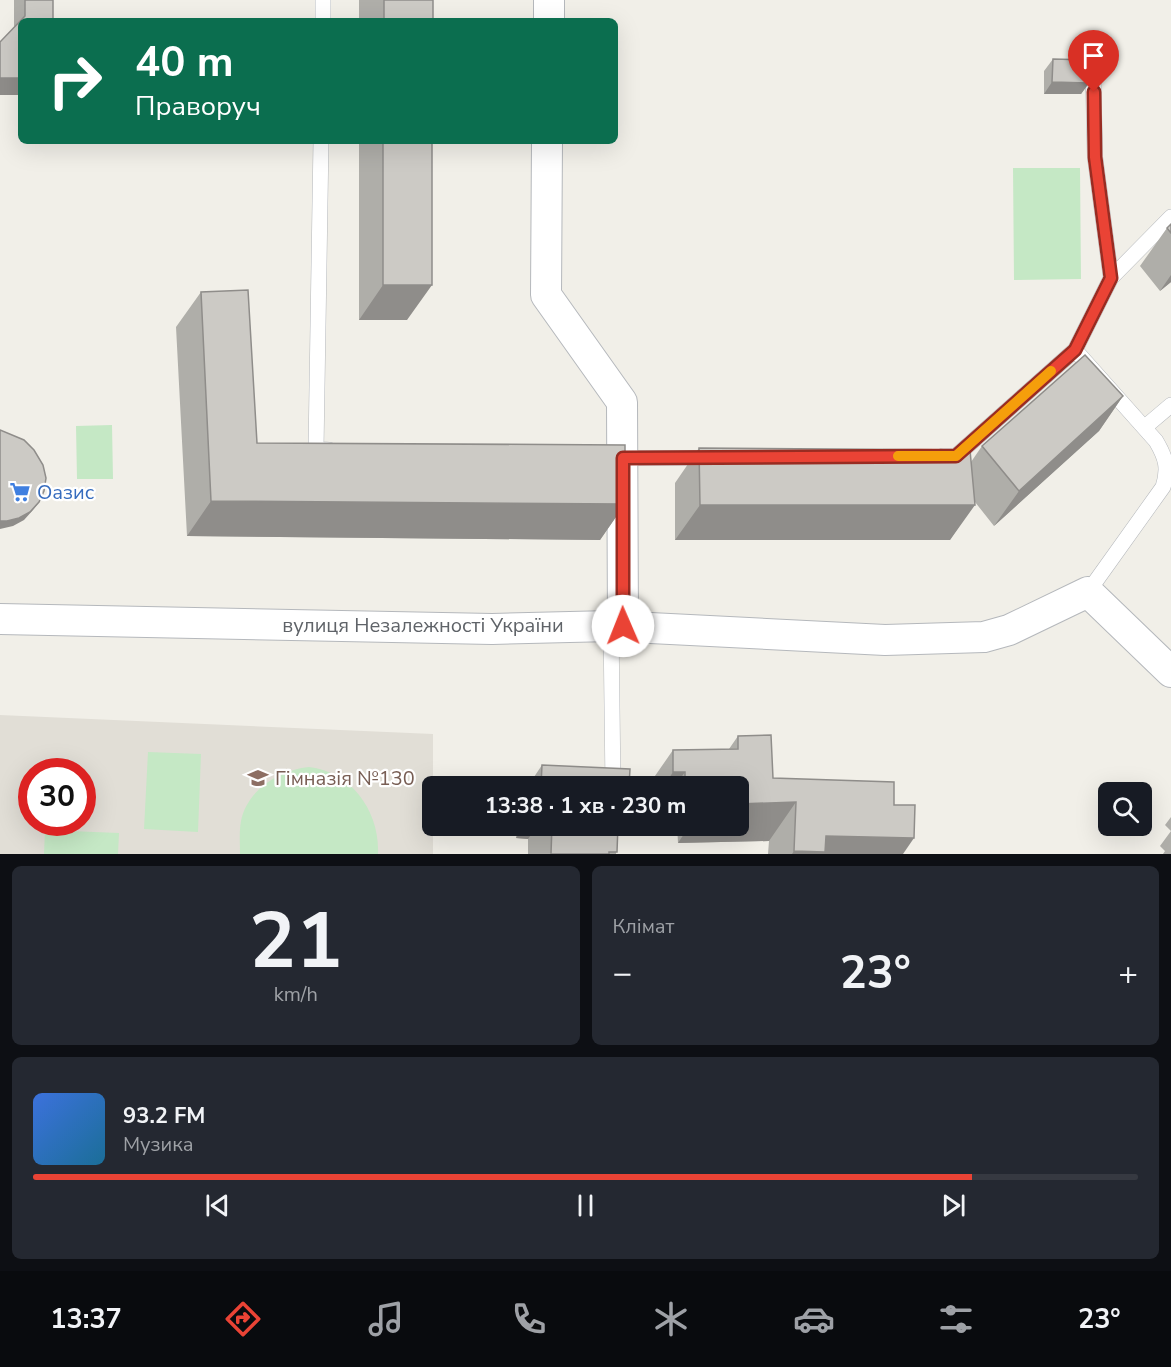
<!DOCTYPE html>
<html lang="uk">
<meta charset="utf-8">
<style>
:root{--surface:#171b24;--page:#242831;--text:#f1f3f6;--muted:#9ea1a6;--line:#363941;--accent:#ea4335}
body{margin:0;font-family:"Nunito Sans",sans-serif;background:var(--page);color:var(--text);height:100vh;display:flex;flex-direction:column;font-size:22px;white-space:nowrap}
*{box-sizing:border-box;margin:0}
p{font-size:20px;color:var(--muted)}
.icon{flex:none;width:33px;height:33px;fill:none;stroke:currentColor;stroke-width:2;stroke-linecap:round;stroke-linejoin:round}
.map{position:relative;height:854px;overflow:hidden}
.panel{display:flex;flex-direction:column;gap:12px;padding:12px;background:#0d0f14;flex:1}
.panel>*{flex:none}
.banner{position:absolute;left:18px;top:18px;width:600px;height:126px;border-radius:9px;box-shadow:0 6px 24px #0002;background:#0b6e4f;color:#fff;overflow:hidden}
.fabs{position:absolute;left:1098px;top:782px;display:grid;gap:12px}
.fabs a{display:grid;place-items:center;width:54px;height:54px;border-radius:9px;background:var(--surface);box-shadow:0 6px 24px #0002;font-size:30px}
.speed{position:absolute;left:18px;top:758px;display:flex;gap:12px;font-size:30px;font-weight:700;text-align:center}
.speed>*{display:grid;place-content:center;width:78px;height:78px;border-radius:50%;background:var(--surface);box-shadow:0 6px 24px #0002;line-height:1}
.speed .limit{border:9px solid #d22;background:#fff;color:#111}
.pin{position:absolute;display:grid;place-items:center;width:51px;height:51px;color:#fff;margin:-62px -26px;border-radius:50% 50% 50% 0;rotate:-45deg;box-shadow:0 0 6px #0007}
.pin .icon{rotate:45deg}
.me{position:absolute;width:66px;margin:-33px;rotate:359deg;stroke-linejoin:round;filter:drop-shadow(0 0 4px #0008)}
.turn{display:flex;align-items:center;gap:21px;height:126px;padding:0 18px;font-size:27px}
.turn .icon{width:78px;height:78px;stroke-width:2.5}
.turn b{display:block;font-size:42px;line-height:51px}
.big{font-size:45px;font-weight:700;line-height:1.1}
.panel .widget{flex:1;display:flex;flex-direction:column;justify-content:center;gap:9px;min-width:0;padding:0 21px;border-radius:9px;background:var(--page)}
.panel .dial{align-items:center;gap:0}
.dial b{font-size:78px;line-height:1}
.song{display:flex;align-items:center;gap:18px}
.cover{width:72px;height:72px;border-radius:9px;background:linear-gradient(135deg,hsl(220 70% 55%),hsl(200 70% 35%))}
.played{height:6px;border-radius:3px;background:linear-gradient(90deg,var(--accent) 85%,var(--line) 85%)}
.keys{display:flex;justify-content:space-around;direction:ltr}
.heat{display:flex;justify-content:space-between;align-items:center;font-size:33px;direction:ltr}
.panel .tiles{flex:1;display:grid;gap:12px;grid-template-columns:1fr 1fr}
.widget:last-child{grid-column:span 2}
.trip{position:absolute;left:422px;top:776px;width:327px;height:60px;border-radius:9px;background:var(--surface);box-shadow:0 6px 24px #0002;font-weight:700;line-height:60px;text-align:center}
.tab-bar{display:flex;height:96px;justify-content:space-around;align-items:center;background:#090b0e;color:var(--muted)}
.tab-bar .icon{width:42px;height:42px}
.tab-bar .on{color:var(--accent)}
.tab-bar b{font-size:27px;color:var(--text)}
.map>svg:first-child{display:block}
</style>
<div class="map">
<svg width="1171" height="854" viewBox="0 0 1171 854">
<rect width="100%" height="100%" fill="#f1efe8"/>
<path fill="#e1ded6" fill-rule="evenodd" d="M 0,715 L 433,734 L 433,854 L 0,854 ZM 32,771 L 82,771 L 82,822 L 32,822 Z"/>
<path fill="#c5e8c5" d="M 1013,168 L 1080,168 L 1081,279 L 1014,280 Z
M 112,425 L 113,479 L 77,479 L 76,426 Z
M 148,752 L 201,754 L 198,832 L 144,829 Z
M 309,767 C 352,772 380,812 378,854 L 240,854 C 240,843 239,832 241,821 C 247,790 279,770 309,767 Z
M 45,830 L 119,833 L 118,854 L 44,854 Z"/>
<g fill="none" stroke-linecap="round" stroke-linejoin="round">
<g stroke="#b5b8bc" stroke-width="16">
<path id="service" d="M 323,21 L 323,0
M 1093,71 L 1095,157 L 1111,278
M 321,141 L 316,449 L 329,450
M 1075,350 L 1111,278 L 1171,217
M 1145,427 L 1171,405
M 943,456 L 956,456 L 1075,350 L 1156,441 C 1166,458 1169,468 1163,487 L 1088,592
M 617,458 L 712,458
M 611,626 L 613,786"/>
</g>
<g stroke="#b5b8bc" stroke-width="32">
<path id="minor" d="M 549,21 L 549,0
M 547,141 L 546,295 L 622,402 L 623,626
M 0,619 L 492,629 L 611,626 L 885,640 L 984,637 L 1009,630 L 1088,592 L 1171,672"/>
</g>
<use href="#service" stroke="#fff" stroke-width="15"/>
<use href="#minor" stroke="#fff" stroke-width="30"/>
</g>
<path fill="#afaea9" d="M 14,0 L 53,0 L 21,95 L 0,95 L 0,42 L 14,28 Z
M 359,0 L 433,0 L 433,21 L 359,21 Z
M 1053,59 L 1089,83 L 1081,94 L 1044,94 L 1044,71 Z
M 359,141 L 432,141 L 407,320 L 359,320 Z
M 1171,224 L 1171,282 L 1160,291 L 1140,266 L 1167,228 Z
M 201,292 L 257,443 L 625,504 L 600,540 L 187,536 L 176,327 Z
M 1123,396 L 1099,431 L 994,526 L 975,502 L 950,540 L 675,540 L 675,483 L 699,448 L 971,462 L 982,446 Z
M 738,736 L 773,778 L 894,805 L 903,854 L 768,854 L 769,841 L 678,843 L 677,825 L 738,825 L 738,786 L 648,786 L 673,750 L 729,749 Z
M 542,765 L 629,786 L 528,786 Z
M 1171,817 L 1171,854 L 1163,854 L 1165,851 L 1160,846 L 1171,831 L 1165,825 Z
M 517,825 L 618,825 L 616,854 L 528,854 L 528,839 L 516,838 Z"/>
<path fill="#8f8d8a" d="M 0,78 L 21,78 L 21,95 L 0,95 Z
M 1052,82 L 1089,83 L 1081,94 L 1044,94 Z
M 1171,275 L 1171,282 L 1160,291 Z
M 383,285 L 432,285 L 407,320 L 359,320 Z
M 1123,396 L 1099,431 L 994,526 L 1019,491 Z
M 211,501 L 625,504 L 600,540 L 187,536 Z
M 39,502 L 33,510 L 24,520 L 13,526 L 0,529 L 0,521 Z
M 700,505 L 975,505 L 950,540 L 675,540 Z
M 673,772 L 685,772 L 675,786 L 664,786 Z
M 685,785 L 704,785 L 703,786 L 684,786 Z
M 796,802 L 769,841 L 678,843 L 690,825 L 738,825 L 738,804 Z
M 526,825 L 538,825 L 528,839 L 516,838 Z
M 826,836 L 914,838 L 903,854 L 792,854 L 794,851 Z"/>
<path fill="#cccac5" stroke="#8f8d8a" stroke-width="1.5" d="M 25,0 L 53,0 L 53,21 L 21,21 L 21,78 L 0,78 L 0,42 L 25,16 Z
M 384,0 L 433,0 L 433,21 L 384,21 Z
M 1053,59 L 1089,60 L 1089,83 L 1052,82 Z
M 383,141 L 432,141 L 432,285 L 383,285 Z
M 1171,224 L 1171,233 L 1167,228 Z
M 248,290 L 257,443 L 625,445 L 625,504 L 211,501 L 201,292 Z
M 1085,355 L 1123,396 L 1019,491 L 982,446 Z
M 0,430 L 24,440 L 34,450 L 43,465 L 46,478 L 44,491 L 39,502 L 30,512 L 19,518 L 7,521 L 0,521 Z
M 699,448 L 970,450 L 975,505 L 700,505 Z
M 771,735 L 773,778 L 894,782 L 894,805 L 915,805 L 914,838 L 826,836 L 825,852 L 794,851 L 796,802 L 738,804 L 738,786 L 704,786 L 704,785 L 685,785 L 685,772 L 673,772 L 673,750 L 738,749 L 738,736 Z
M 542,765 L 630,769 L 629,786 L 541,786 Z
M 552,825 L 618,825 L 617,852 L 609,852 L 609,854 L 551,854 Z"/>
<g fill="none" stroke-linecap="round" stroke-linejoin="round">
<g stroke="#982c22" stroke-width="15">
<path id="route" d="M 623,626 L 623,458 L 956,456 L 1075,350 L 1111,278 L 1095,157 L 1094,92"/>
</g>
<use href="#route" stroke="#ea4335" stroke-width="10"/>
<path stroke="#f59e0b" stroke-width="10" d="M 898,456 L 956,456 L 1051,371"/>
</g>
<defs>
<g id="supermarket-bare" transform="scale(1.62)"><path d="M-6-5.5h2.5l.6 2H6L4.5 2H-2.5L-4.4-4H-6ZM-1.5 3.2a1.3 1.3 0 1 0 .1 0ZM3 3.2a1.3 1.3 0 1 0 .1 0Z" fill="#3f7fe0" stroke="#fff" stroke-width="2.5" paint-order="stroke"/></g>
<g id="school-bare" transform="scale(1.62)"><path d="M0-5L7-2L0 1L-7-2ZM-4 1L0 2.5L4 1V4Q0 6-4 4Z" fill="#8d6e63" stroke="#fff" stroke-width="2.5" paint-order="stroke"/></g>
</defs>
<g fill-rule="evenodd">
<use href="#supermarket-bare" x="20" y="492"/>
<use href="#school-bare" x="258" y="778"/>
</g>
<g text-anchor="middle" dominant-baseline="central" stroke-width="4.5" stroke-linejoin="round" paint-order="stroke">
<g font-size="20" fill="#366cbe" stroke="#fff" text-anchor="start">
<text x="37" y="492">Оазис</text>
</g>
<g font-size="20" fill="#5f6368" stroke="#fff">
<text x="423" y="625">вулиця Незалежності України</text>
</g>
<g font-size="20" fill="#785e54" stroke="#fff" text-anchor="start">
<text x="275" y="778">Гімназія №130</text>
</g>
</g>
</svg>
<div class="fabs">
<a><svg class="icon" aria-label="search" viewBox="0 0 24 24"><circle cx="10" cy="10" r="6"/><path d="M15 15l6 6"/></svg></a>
</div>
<div class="speed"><div class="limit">30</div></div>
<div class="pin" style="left:1094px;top:92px;background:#d93025"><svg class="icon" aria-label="arrive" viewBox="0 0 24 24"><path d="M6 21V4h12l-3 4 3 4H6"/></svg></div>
<svg class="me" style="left:623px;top:626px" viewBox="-20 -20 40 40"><circle r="19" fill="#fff"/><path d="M0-13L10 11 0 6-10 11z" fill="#ea4335"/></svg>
<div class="trip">13:38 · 1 хв · 230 m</div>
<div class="banner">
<div class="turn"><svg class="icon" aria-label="right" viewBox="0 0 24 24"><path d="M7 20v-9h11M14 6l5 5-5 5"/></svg><div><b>40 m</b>Праворуч</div></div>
</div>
</div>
<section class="panel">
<div class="tiles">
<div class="widget dial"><b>21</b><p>km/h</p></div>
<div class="widget"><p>Клімат</p>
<div class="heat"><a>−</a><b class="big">23°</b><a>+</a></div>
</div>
<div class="widget">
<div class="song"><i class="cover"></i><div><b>93.2 FM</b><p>Музика</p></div></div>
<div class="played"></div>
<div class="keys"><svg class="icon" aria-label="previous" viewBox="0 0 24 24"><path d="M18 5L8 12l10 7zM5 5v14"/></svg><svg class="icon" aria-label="pause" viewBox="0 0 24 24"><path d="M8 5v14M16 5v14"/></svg><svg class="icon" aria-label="next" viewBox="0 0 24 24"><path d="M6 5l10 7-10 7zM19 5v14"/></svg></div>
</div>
</div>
</section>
<nav class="tab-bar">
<b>13:37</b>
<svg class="icon on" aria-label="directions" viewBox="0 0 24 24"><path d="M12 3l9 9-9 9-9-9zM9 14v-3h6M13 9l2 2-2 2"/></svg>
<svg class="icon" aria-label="music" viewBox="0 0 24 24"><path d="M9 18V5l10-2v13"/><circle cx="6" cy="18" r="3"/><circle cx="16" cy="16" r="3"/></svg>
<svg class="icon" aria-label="phone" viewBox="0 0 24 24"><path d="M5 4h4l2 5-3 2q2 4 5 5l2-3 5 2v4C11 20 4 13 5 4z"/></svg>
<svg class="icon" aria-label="climate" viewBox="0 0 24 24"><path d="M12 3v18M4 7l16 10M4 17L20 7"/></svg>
<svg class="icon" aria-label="car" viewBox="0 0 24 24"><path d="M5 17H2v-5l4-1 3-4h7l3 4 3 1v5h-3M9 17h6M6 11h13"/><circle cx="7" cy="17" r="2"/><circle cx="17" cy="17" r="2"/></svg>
<svg class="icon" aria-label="filters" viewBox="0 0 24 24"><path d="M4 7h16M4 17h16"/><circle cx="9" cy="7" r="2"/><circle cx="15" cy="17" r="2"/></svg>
<b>23°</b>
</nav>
